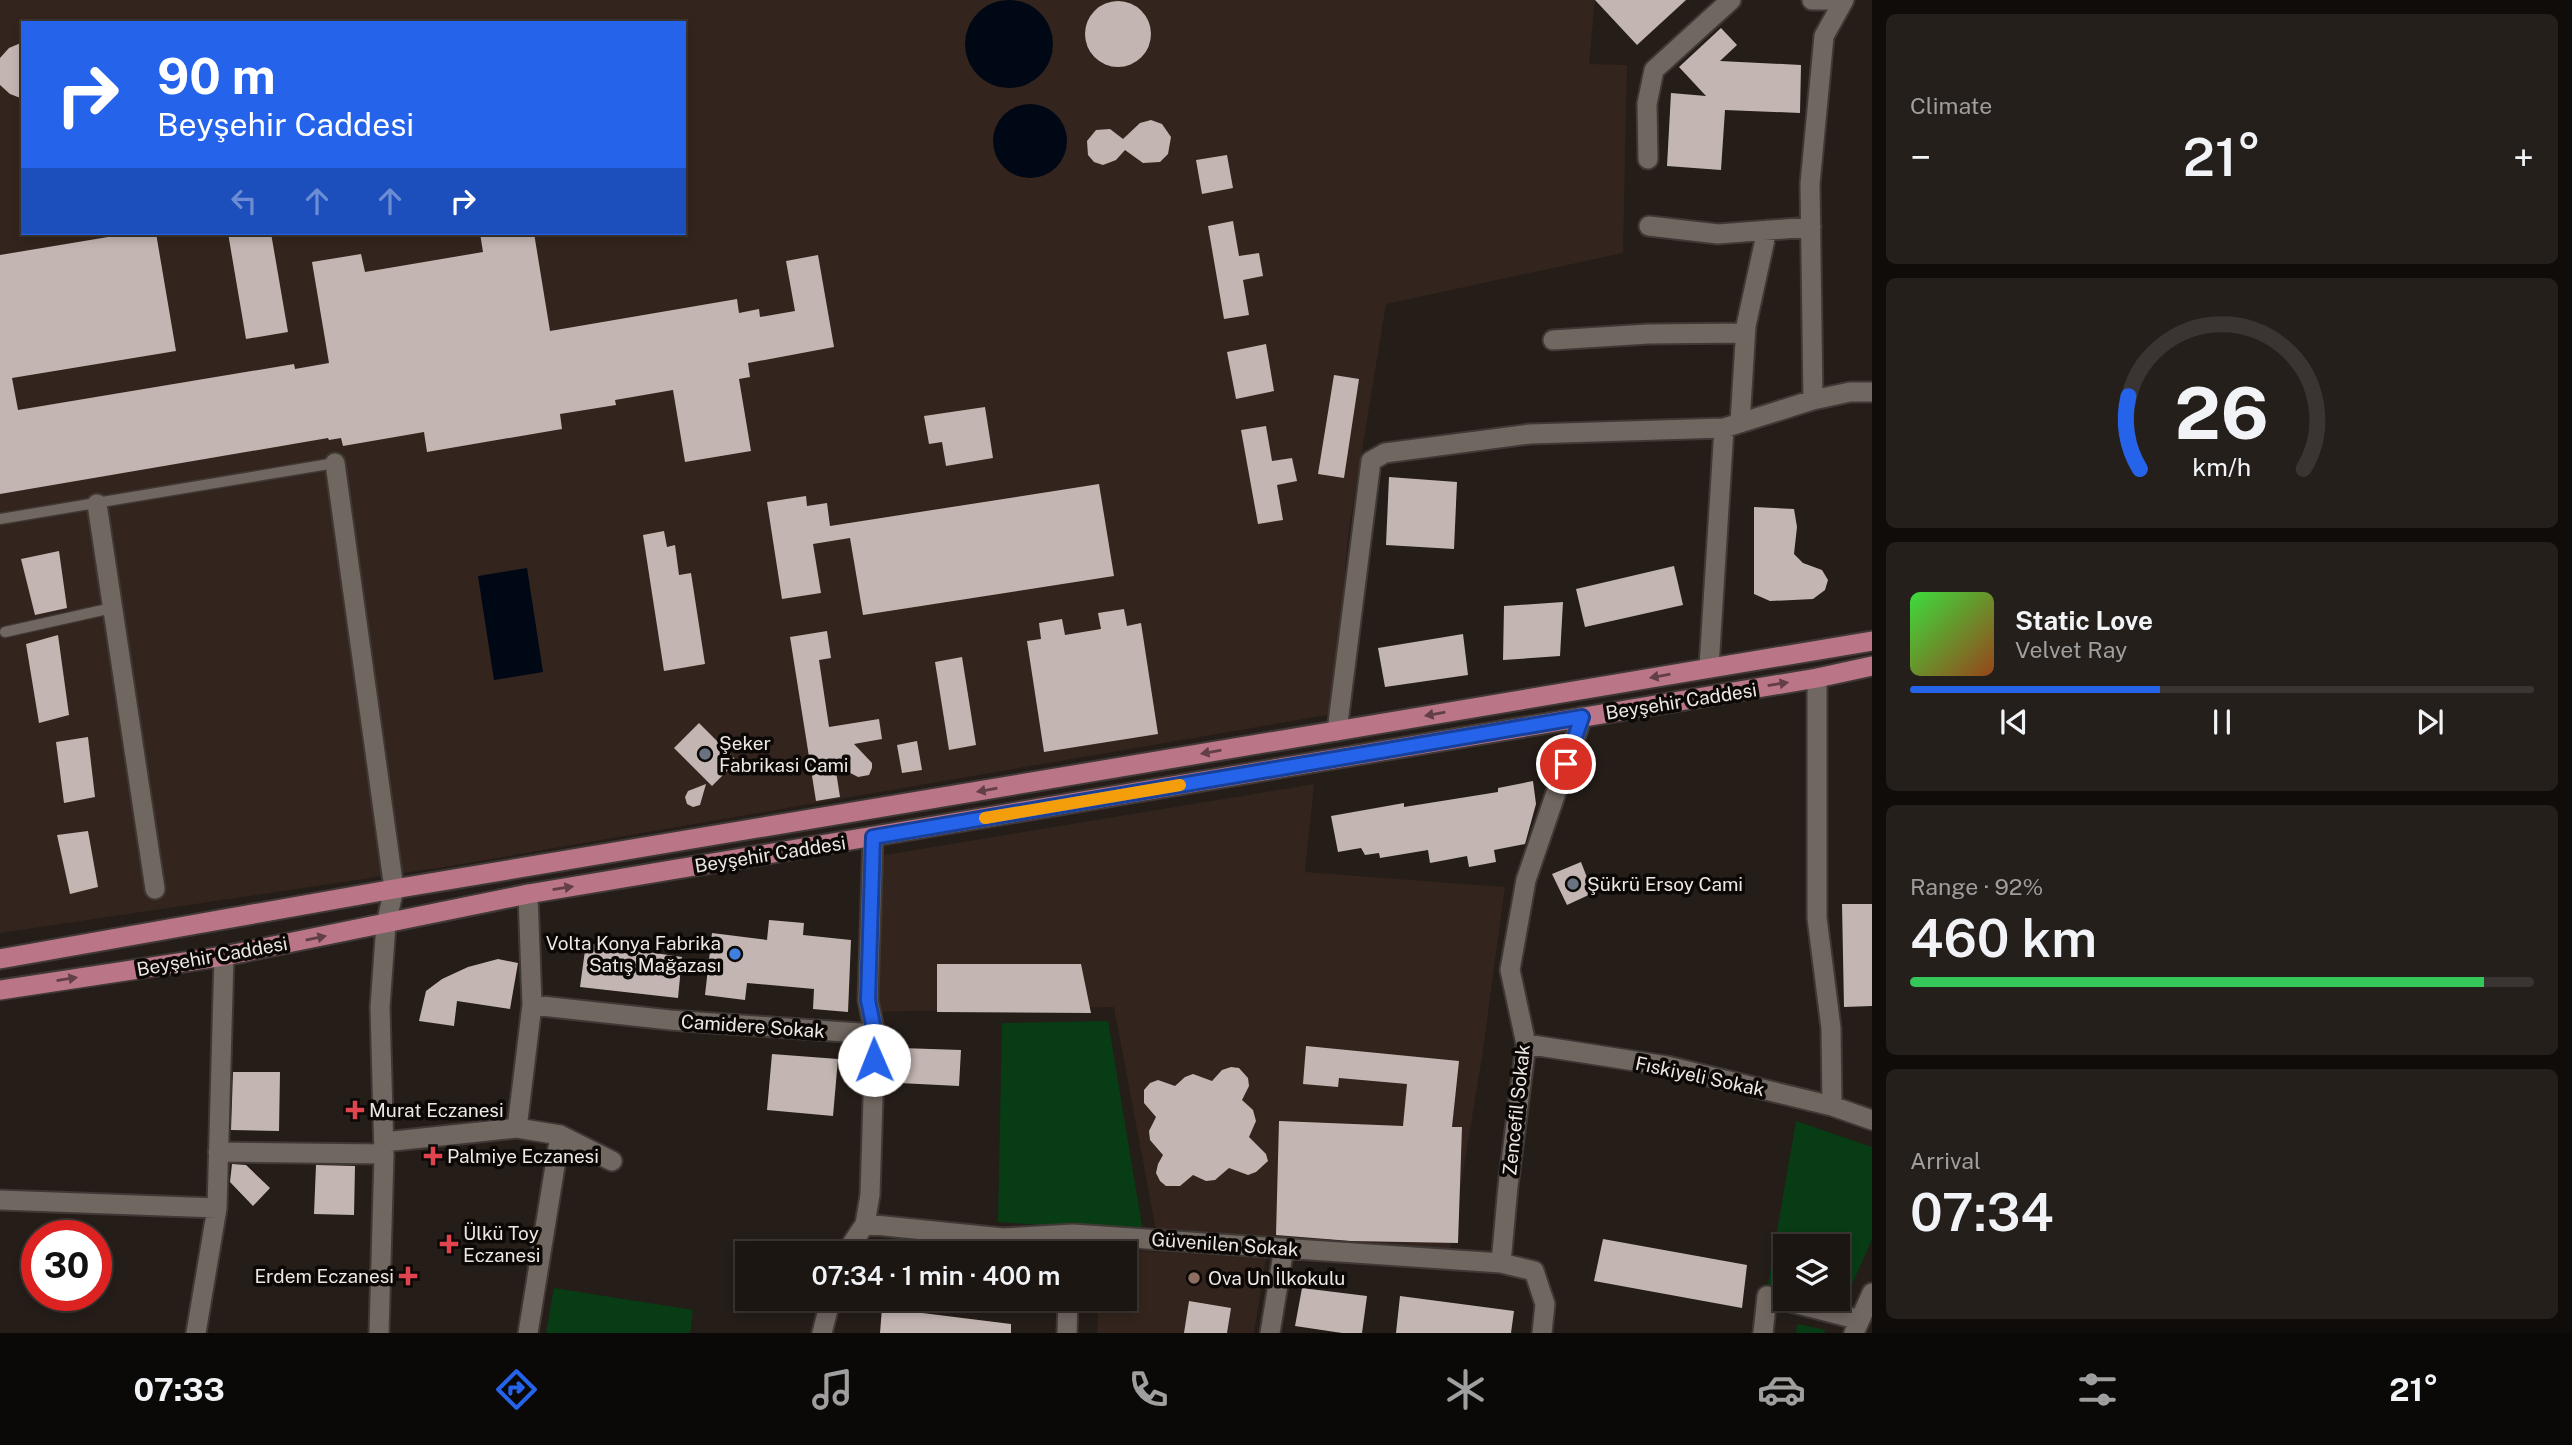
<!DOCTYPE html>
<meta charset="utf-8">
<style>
:root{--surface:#1c1612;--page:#251f1b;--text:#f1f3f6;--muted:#a09f9f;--line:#3a3532;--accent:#2563eb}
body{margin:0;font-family:"Public Sans",sans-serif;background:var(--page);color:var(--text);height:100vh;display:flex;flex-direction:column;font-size:26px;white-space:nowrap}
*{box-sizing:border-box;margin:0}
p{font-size:23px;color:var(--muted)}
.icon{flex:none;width:38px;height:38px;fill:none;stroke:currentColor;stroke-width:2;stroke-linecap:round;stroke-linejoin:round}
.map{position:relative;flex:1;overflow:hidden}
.drawer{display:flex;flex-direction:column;gap:14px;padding:14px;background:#0f0c0a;width:700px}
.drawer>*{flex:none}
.banner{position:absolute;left:21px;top:21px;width:665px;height:214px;border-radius:0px;box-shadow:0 4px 10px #0003,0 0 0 2px var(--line);background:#2563eb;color:#fff;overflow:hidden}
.buttons{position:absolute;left:1773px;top:1234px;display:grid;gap:14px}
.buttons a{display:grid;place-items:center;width:77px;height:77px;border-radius:0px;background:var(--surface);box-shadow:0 4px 10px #0003,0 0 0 2px var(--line);font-size:35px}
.speed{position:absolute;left:21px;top:1220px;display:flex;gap:14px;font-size:35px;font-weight:700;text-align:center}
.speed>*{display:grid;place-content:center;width:91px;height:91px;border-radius:50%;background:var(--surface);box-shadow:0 4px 10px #0003,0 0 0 2px var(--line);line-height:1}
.speed .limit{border:10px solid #d22;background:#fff;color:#111}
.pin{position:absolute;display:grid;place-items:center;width:60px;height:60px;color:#fff;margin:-30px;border:4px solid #fff;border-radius:50%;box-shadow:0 2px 7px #0007}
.me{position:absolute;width:77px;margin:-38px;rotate:359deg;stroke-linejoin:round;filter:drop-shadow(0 0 5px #0008)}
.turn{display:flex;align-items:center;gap:24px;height:147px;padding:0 21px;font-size:32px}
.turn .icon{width:91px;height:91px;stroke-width:2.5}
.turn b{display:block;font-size:49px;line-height:60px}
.lanes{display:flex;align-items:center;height:66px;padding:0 21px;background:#0003;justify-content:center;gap:35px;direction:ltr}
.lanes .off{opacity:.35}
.big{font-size:52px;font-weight:600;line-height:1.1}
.drawer .widget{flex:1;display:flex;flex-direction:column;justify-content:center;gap:10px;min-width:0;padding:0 24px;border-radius:10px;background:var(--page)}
.drawer .dial{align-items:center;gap:0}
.dial svg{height:182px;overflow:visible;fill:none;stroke:var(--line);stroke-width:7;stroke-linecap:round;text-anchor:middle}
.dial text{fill:var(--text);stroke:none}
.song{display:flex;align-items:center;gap:21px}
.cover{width:84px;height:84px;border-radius:10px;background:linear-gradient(135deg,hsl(120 70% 55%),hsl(20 70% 35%))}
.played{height:7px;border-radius:4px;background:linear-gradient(90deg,var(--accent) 40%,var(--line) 40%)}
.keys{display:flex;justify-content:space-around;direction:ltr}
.heat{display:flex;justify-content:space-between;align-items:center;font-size:38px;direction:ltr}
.charge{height:10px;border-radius:5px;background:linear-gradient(90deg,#34c759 92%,var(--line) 0)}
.trip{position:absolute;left:735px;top:1241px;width:402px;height:70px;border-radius:0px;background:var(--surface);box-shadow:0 4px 10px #0003,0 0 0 2px var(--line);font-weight:600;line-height:70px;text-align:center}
.tabs{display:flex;height:112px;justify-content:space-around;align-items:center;background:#0b0907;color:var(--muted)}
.tabs .icon{width:49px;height:49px}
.tabs .current{color:var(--accent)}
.tabs b{font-size:32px;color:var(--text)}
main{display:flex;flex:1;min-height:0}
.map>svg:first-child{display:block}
</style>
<main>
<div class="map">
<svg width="1872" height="1333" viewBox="0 0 1872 1333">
<rect width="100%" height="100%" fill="#251d18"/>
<path fill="#33251d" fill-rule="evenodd" d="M 0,0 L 1595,0 L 1589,64 L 1627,65 L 1623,253 L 1386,304 L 1348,536 L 1333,714 L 444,867 L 0,933 ZM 23,23 L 684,23 L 684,233 L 23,233 Z
M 1314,784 L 1305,872 L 1505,887 L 1482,1057 L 1449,1256 L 1156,1230 L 1114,1007 L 863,1012 L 878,856 Z
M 1102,1249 L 1266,1258 L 1254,1333 L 1097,1333 L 1099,1299 L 1125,1298 L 1125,1253 L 1101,1253 Z"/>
<path fill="#073c14" d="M 1108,1021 L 1143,1232 L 998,1222 L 1002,1023 Z
M 1796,1121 L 1872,1147 L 1872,1239 L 1844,1303 L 1820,1299 L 1838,1298 L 1838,1246 L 1785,1246 L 1785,1292 L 1767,1289 Z
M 554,1288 L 693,1310 L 690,1333 L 546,1333 Z
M 1797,1324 L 1826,1330 L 1824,1333 L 1796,1333 Z"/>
<path fill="#000715" d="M965 44a44 44 0 1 1 88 0a44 44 0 1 1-88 0Z
M993 141a37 37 0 1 1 74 0a37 37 0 1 1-74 0Z
M 527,568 L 543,672 L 494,680 L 478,576 Z"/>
<path fill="#c3b6b2" d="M 1595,0 L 1686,0 L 1637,45 Z
M1085 34a33 33 0 1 1 66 0a33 33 0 1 1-66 0Z
M 1721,28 L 1737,45 L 1720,61 L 1801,65 L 1800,113 L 1725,110 L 1721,170 L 1667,166 L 1671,93 L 1706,96 L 1679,67 Z
M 23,42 L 23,99 L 10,94 L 0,85 L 0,58 L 9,48 Z
M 1151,120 L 1162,124 L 1171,137 L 1168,154 L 1160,162 L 1143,163 L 1125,150 L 1116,160 L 1103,165 L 1094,162 L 1088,155 L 1087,141 L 1096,130 L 1110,129 L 1123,139 L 1140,123 Z
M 1227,155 L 1233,188 L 1202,194 L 1196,160 Z
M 1233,221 L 1239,256 L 1259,253 L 1263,276 L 1243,280 L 1249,315 L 1224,319 L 1208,226 Z
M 132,233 L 156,233 L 176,351 L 12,378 L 18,410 L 294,364 L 295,369 L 329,363 L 312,262 L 361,254 L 365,272 L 483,252 L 480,233 L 534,233 L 550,331 L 737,299 L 739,313 L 759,309 L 760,317 L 795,311 L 786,261 L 818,255 L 834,347 L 748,363 L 750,377 L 739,379 L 751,451 L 685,462 L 673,390 L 615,400 L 616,405 L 560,414 L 562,429 L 427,452 L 424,432 L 343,446 L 341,438 L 329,440 L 328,438 L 0,494 L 0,255 Z
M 228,233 L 271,233 L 288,332 L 246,339 Z
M 1266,344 L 1274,391 L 1236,399 L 1227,352 Z
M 1334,375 L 1359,379 L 1344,478 L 1318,474 Z
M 985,407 L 993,458 L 946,466 L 942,442 L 929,444 L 924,416 Z
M 1266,426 L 1272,461 L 1292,458 L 1297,481 L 1277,485 L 1283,520 L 1258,524 L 1241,430 Z
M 1389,477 L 1457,482 L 1454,549 L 1386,545 Z
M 1099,484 L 1114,576 L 863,615 L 850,538 L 813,544 L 821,593 L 782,599 L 767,502 L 806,496 L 807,506 L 827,503 L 830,526 Z
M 1754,507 L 1794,509 L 1797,527 L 1794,554 L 1803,563 L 1822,570 L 1828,580 L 1825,590 L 1813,599 L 1770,601 L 1754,594 Z
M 664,531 L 667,547 L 675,545 L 679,575 L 691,573 L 705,664 L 664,671 L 643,535 Z
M 59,551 L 67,608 L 35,615 L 21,559 Z
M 1674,566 L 1683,605 L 1585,627 L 1576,589 Z
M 1563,602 L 1560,656 L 1503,660 L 1504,606 Z
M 1124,609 L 1127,626 L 1141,623 L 1158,734 L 1044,752 L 1027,641 L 1041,639 L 1039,623 L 1062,619 L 1065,635 L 1101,629 L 1098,613 Z
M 827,631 L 831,658 L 819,660 L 829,727 L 879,719 L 882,739 L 854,744 L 872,763 L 872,768 L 869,775 L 858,777 L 835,765 L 840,797 L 816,801 L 790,637 Z
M 1463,634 L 1468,675 L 1385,687 L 1378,648 Z
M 58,635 L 69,715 L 39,723 L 26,644 Z
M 962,657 L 976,745 L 949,750 L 935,662 Z
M 699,723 L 737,761 L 712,786 L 674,748 Z
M 88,737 L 95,797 L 64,803 L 56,742 Z
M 917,741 L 922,770 L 902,773 L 897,745 Z
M 1533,781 L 1536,804 L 1525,844 L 1494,850 L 1496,862 L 1469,867 L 1467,856 L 1430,863 L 1428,850 L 1380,858 L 1379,853 L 1365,855 L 1361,848 L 1338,852 L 1331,816 L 1404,803 L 1404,807 L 1498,792 L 1498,788 Z
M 706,784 L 700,805 L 693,807 L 687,804 L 685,797 L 688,791 Z
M 88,831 L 98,887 L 70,894 L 57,835 Z
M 1581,862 L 1593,893 L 1567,905 L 1552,874 Z
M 1842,904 L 1872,904 L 1872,1006 L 1844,1007 Z
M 769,920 L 804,923 L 803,935 L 851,940 L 848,1012 L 813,1009 L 814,989 L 747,983 L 745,1000 L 705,995 L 712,933 L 767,940 Z
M 586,943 L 682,957 L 678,998 L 580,987 Z
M 498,959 L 518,963 L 510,1009 L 457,1001 L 454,1026 L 419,1021 L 426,991 L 442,979 L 468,967 Z
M 937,964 L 1081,964 L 1091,1013 L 937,1012 Z
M 1306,1046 L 1459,1061 L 1452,1127 L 1462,1127 L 1458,1243 L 1351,1241 L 1276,1235 L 1279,1121 L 1403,1126 L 1407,1084 L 1339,1078 L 1338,1087 L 1303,1084 Z
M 901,1048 L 961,1050 L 959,1086 L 899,1083 Z
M 772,1054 L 838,1059 L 833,1116 L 767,1110 Z
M 1231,1067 L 1239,1068 L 1248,1078 L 1249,1086 L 1242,1100 L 1253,1110 L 1256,1121 L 1249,1137 L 1266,1154 L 1268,1161 L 1256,1172 L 1248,1175 L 1229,1168 L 1215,1180 L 1206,1181 L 1193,1175 L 1180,1186 L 1166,1186 L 1160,1181 L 1156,1173 L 1158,1164 L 1163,1155 L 1150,1140 L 1149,1131 L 1156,1117 L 1144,1103 L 1144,1090 L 1150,1083 L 1158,1080 L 1175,1086 L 1185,1077 L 1193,1074 L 1212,1081 L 1222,1070 Z
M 233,1072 L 280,1072 L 279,1131 L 231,1130 Z
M 232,1164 L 246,1165 L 270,1188 L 253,1206 L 230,1182 Z
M 316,1165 L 355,1166 L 354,1215 L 314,1214 Z
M 1603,1239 L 1747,1265 L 1742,1308 L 1594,1281 Z
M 1302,1288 L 1367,1296 L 1362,1333 L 1342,1333 L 1295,1326 Z
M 1400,1296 L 1514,1311 L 1511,1333 L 1396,1333 Z
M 1189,1301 L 1231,1308 L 1227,1333 L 1184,1333 Z
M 882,1308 L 1011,1324 L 1011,1333 L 880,1333 Z"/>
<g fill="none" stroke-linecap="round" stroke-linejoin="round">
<g stroke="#3f3835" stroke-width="13">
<path id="service" d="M 0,519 L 335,463
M 5,632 L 112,608"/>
</g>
<g stroke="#3f3835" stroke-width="23">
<path id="minor" d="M 1812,0 L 1843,0
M 1648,159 L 1647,104 L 1654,70 L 1731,0
M 1649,226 L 1718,234 L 1811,227
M 1553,340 L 1648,334 L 1745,333
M 1813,400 L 1810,184 L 1824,36 L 1844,0
M 1740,423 L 1746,326 L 1767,230
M 335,463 L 394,889 L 386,924 L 380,1007 L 384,1154 L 379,1333
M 97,504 L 155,889
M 1709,667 L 1724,428
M 1817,678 L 1817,918 L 1831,1028 L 1832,1106
M 1337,731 L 1371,461 L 1385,453 L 1530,434 L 1724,428 L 1813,400 L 1850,392 L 1872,392
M 873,837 L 868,1000 L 875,1034
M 532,1005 L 670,1020 L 875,1034 L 870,1195 L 865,1224 L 846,1253
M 1526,1044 L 1667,1066 L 1832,1106 L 1872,1120
M 517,1128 L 532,1005 L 528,894
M 384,1142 L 517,1128 L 560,1135 L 612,1161
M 218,1152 L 384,1154
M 0,1200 L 217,1208
M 865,1224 L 1003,1238 L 1073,1234 L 1501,1263 L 1534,1271 L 1545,1304 L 1542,1333
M 1071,1253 L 1073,1234
M 1501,1263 L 1508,1186 L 1526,1044 L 1510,970 L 1526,880 L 1582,717
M 196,1333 L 217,1208 L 224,956
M 528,1333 L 560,1135
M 822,1333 L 831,1298
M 1067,1333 L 1068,1298
M 1270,1333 L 1284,1248
M 1763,1333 L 1767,1296 L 1860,1320
M 1854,1333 L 1872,1293"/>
</g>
<g stroke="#3f3835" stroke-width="23">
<path id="primary" d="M 0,959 L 394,889 L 1872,641
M 0,990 L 224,956 L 528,894 L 1817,678 L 1872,666"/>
</g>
<use href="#service" stroke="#716761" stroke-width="10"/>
<use href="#minor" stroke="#716761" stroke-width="19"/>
<use href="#primary" stroke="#ba7587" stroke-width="19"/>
</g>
<defs><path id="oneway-solid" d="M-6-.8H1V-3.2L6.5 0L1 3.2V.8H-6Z" transform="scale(1.75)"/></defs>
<g fill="#623e46">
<use href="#oneway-solid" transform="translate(1660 676) rotate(170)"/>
<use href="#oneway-solid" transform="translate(1778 684) rotate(-9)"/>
<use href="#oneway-solid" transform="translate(1435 714) rotate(170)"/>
<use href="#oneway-solid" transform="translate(1211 752) rotate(170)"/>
<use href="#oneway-solid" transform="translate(987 790) rotate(170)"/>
<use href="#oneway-solid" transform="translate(563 888) rotate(-9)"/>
<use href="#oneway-solid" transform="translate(316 938) rotate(-11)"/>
<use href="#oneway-solid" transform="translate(67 979) rotate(-9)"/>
</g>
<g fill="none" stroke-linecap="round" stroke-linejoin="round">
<g stroke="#184099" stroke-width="18">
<path id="route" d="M 874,1060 L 875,1034 L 868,1000 L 873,837 L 1582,717 L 1566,764"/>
</g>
<use href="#route" stroke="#2563eb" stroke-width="12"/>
<path stroke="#f59e0b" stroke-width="12" d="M 985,818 L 1180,785"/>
</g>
<g fill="#6b7280" stroke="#0b0806" stroke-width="2.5">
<circle cx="705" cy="754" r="7"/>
<circle cx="1573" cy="884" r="7"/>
</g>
<circle fill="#3f7fe0" stroke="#0b0806" stroke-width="2.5" cx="735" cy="954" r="7"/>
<g fill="#e0444e" stroke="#0b0806" stroke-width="2.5">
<path d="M351.5 1099.5h7v7h7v7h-7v7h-7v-7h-7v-7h7z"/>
<path d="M429.5 1145.5h7v7h7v7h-7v7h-7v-7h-7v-7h7z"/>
<path d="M445.5 1233.5h7v7h7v7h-7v7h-7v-7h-7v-7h7z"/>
<path d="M404.5 1265.5h7v7h7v7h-7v7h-7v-7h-7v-7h7z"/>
</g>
<circle fill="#8d6e63" stroke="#0b0806" stroke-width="2.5" cx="1194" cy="1278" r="7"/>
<g text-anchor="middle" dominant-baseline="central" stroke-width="7" stroke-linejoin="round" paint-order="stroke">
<g font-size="19" fill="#eee8e4" stroke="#0b0806">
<text transform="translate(1681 701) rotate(-9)">Beyşehir Caddesi</text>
<text transform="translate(770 854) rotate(-9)">Beyşehir Caddesi</text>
<text transform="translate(212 956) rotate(-10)">Beyşehir Caddesi</text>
<text transform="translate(753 1026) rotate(4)">Camidere Sokak</text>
<text transform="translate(1700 1076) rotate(12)">Fıskiyeli Sokak</text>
<text transform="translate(1516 1110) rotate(-84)">Zencefil Sokak</text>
<text transform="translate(1225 1244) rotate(4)">Güvenilen Sokak</text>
</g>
<g font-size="19" fill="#eee8e4" stroke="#0b0806" text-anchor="start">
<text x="719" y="743">Şeker<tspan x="719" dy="22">Fabrikasi Cami</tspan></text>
<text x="1587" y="884">Şükrü Ersoy Cami</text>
<text x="721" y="943" text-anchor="end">Volta Konya Fabrika<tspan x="721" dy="22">Satış Mağazası</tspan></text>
<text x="369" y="1110">Murat Eczanesi</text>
<text x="447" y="1156">Palmiye Eczanesi</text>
<text x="463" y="1233">Ülkü Toy<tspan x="463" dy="22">Eczanesi</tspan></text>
<text x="394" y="1276" text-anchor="end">Erdem Eczanesi</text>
<text x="1208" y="1278">Ova Un İlkokulu</text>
</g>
</g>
</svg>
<div class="buttons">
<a><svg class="icon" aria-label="layers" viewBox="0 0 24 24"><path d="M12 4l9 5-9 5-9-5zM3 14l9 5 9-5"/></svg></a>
</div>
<div class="speed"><div class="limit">30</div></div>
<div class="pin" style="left:1566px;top:764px;background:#d93025"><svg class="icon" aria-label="arrive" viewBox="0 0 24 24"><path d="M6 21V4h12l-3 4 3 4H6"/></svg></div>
<svg class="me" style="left:874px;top:1060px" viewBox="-20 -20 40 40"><circle r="19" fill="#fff"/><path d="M0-13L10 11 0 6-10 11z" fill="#2563eb"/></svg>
<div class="trip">07:34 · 1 min · 400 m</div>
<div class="banner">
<div class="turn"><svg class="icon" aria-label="right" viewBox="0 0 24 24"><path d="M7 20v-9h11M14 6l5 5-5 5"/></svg><div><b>90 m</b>Beyşehir Caddesi</div></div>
<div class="lanes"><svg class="icon off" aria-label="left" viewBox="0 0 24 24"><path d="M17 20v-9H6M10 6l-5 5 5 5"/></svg><svg class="icon off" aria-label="ahead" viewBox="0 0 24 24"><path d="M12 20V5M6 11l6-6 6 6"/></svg><svg class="icon off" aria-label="ahead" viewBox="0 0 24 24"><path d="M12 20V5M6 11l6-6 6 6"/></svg><svg class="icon" aria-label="right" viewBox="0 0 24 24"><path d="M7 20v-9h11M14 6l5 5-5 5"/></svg></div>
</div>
</div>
<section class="drawer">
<div class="widget"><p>Climate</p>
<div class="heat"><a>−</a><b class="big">21°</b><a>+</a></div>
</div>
<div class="widget dial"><svg viewBox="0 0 100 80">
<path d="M14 69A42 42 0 1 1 86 69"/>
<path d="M14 69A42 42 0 0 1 9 37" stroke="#2563eb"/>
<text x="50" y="56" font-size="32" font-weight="700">26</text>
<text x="50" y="72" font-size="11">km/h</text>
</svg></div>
<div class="widget">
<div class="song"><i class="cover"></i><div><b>Static Love</b><p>Velvet Ray</p></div></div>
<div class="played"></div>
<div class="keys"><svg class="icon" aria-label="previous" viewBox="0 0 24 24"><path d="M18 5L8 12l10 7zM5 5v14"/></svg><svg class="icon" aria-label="pause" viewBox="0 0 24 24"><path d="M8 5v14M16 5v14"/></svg><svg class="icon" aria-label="next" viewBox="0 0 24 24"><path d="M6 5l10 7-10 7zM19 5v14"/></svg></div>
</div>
<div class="widget"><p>Range · 92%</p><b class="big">460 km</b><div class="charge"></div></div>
<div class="widget"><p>Arrival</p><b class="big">07:34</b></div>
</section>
</main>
<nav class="tabs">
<b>07:33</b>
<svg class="icon current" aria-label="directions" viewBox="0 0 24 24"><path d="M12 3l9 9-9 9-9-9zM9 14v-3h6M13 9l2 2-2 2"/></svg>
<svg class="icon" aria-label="music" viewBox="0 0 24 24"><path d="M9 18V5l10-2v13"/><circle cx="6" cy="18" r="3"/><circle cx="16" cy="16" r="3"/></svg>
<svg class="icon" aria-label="phone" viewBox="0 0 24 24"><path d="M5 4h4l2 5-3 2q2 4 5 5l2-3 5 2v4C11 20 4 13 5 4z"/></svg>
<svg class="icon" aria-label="climate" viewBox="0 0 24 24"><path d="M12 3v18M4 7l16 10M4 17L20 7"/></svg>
<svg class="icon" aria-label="car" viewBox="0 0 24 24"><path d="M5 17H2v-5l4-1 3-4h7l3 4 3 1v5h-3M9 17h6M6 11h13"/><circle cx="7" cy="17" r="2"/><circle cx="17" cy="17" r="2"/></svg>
<svg class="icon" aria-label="filters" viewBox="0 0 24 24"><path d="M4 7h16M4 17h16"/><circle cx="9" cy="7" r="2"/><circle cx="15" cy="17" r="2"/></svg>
<b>21°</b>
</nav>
